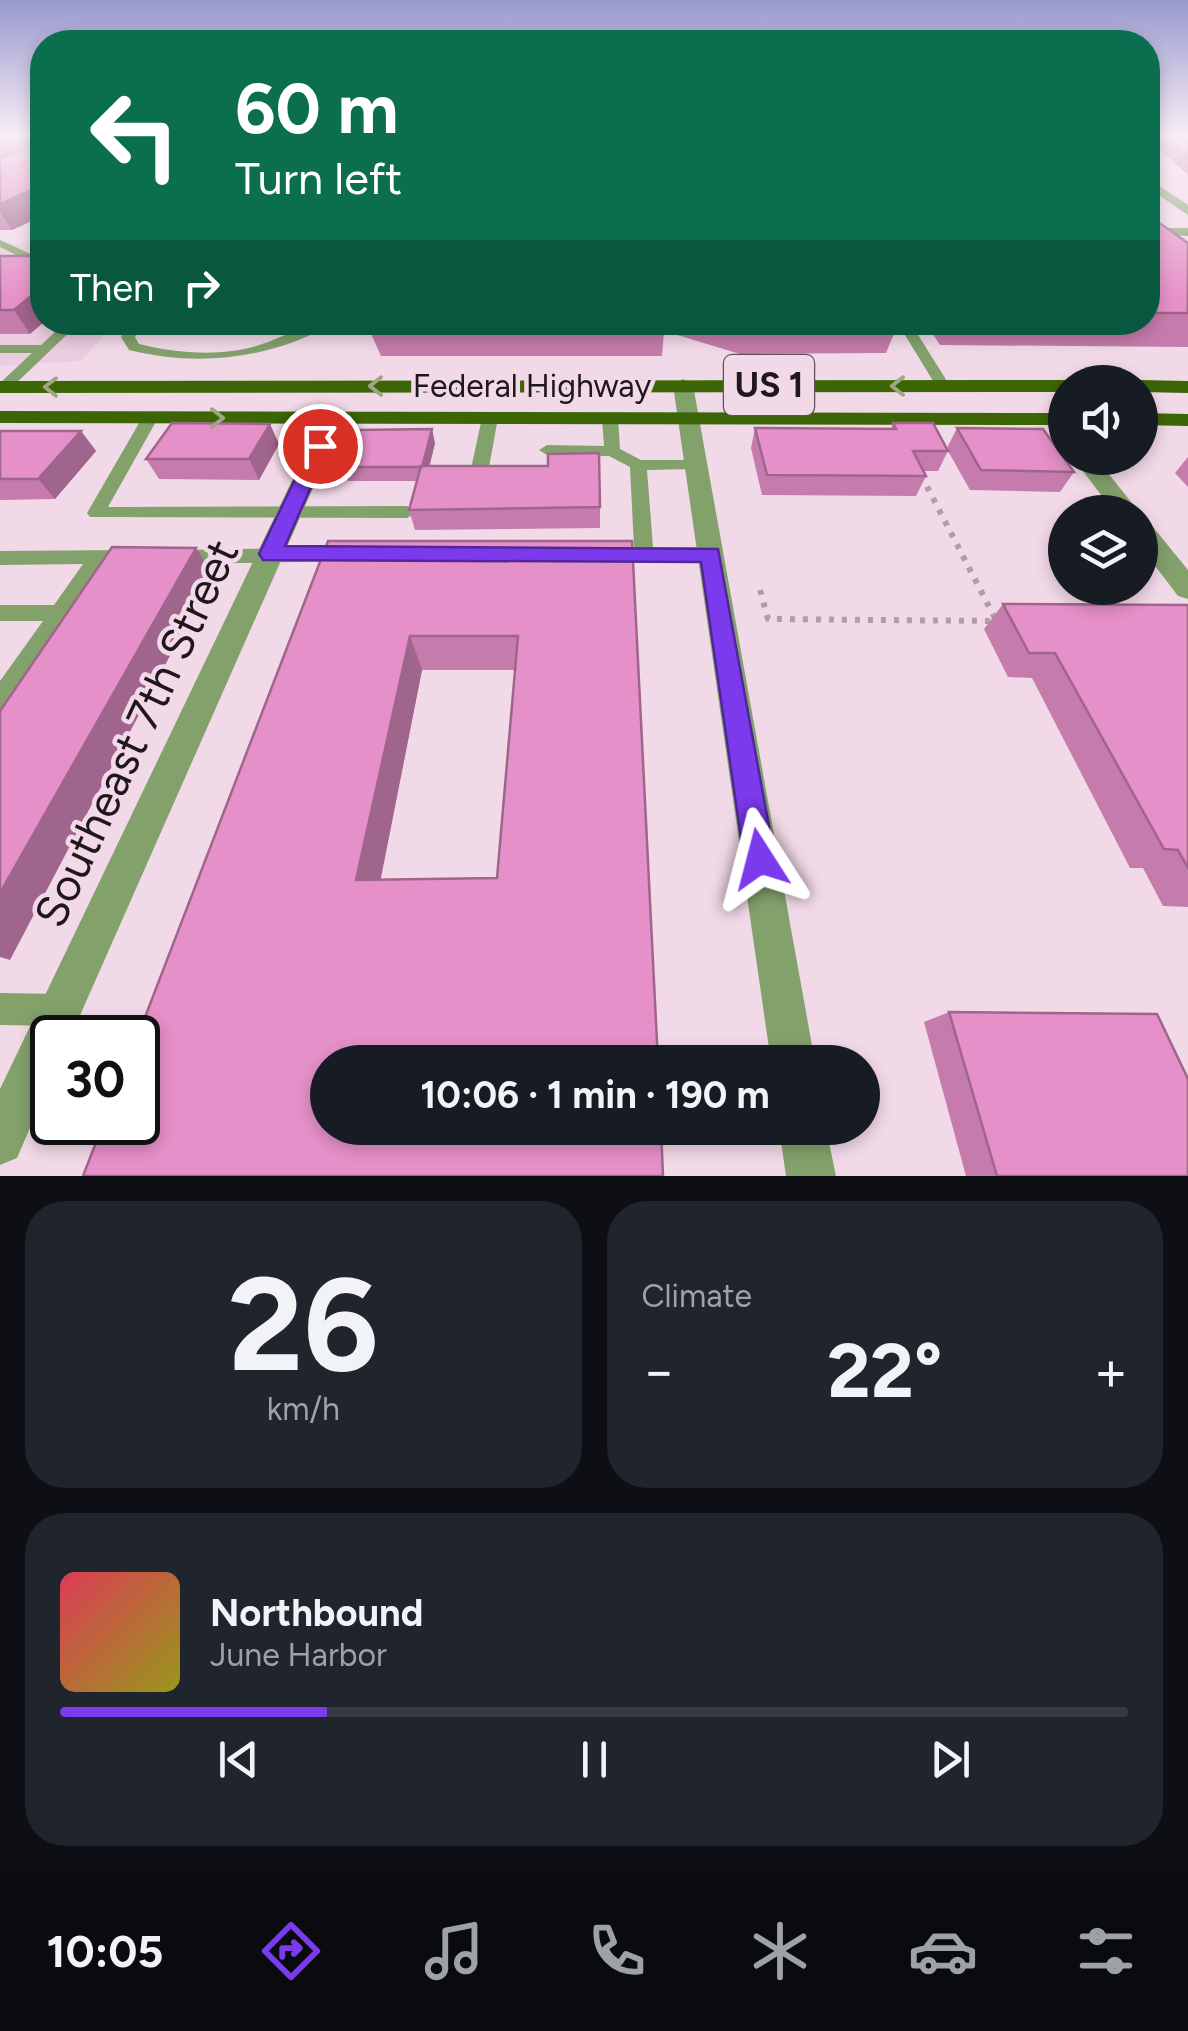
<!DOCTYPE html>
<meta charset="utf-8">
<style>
:root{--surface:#171b24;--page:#20242c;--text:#f1f3f6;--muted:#9ea1a6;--line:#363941;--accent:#7c3aed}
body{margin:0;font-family:Figtree,sans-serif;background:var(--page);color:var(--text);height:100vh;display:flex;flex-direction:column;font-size:38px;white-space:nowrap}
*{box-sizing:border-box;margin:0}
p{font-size:32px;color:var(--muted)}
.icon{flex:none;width:55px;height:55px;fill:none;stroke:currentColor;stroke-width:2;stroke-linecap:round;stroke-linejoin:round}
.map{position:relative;height:1176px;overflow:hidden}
.side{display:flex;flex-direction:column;gap:25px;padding:25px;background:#0d0f14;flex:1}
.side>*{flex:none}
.guide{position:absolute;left:30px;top:30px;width:1130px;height:305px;border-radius:40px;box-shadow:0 5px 15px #0003;background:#0b6e4f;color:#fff;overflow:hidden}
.controls{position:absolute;left:1048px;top:365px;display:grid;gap:20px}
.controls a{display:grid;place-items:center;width:110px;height:110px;border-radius:50%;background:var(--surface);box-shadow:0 5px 15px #0003;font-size:50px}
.speed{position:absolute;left:30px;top:1015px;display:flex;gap:20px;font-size:50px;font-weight:700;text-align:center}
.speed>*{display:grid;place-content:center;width:130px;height:130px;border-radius:50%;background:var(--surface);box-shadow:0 5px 15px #0003;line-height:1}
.speed .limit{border:5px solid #111;border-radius:15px;background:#fff;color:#111}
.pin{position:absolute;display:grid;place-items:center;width:85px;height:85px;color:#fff;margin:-42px;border:5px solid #fff;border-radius:50%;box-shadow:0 2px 10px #0007}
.me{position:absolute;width:110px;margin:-55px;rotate:351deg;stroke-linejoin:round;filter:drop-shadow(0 0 8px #0008)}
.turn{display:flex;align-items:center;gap:35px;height:210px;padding:0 40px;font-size:45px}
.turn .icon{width:130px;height:130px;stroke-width:2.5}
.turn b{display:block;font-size:70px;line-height:85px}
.then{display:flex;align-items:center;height:95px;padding:0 40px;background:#0003;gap:20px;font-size:38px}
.big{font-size:75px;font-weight:700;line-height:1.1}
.side .card{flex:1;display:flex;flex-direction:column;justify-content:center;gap:15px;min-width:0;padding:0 35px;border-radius:40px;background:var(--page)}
.side .dial{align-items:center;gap:0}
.dial b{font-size:130px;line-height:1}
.song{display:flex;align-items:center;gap:30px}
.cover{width:120px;height:120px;border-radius:15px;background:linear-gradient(135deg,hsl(350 70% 55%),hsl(60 70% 35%))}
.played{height:10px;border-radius:5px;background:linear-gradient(90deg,var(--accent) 25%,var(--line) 25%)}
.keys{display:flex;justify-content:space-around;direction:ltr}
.heat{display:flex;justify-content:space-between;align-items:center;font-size:55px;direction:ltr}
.side .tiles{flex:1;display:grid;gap:25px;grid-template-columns:1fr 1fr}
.card:last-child{grid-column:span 2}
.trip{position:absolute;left:310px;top:1045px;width:570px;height:100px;border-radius:50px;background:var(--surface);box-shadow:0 5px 15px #0003;font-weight:700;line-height:100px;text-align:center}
.menu{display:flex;height:160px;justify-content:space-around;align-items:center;background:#090b0e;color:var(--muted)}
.menu .icon{width:70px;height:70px}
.menu .on{color:var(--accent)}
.menu b{font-size:45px;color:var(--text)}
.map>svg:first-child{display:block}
</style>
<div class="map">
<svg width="1188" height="1176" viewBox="0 0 1188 1176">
<rect width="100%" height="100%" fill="#f2d9e8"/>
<path fill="#eccce0" d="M 42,238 L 42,322 L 113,323 L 82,361 L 0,366 L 0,248 Z"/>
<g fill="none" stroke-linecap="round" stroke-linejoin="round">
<path stroke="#b09da9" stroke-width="6" stroke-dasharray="5 8" stroke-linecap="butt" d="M 921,475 L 998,624
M 760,590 L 768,619 L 995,621"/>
<path fill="#83a16b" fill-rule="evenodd" d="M 0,240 L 42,259 L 42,265 L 35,264 L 0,247 Z
M 66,322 L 80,322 L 9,390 L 0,390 L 0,383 L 32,353 L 0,353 L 0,345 L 41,345 Z
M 128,322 L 141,322 L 135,337 L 139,344 C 174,353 220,357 256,346 C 286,337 304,322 337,322 C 272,358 202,368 129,350 L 121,337 Z
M 897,322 L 910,322 L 950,386 L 948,389 L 938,389 Z
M 150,413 L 158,418 L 108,507 L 407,506 L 416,512 L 407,518 L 90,517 L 87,513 L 142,418 Z
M 490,413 L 498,418 L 487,478 L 478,483 L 469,478 L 482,418 Z
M 610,413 L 618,418 L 620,449 L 641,460 L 702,460 L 704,464 L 696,469 L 647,470 L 653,547 L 711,547 L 721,554 L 718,559 L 601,559 L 598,554 L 601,549 L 634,547 L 630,467 L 609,456 L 547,455 L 539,450 L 547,445 L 604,446 L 602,418 Z
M 349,547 L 359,554 L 349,561 L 178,564 L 168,557 L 178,550 Z
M 129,550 L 139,557 L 136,562 L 104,564 L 8,706 L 0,709 L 0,681 L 43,621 L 0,621 L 0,605 L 54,605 L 83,564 L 0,565 L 0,551 Z
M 0,993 L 60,994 L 71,999 L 76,1010 L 71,1021 L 60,1026 L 0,1025 Z"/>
<path fill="#83a16b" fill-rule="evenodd" d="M 1157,228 L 1188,228 L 1188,236 L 1152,235 L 1152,229 Z
M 683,379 L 693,385 L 815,1062 L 771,1062 L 673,385 Z
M 333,412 L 344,418 L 70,1038 L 52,1038 L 52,1077 L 17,1158 L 0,1165 L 0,1089 L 322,418 Z
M 1054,413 L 1065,419 L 1065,440 L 1057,438 L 1043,419 Z
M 1073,458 L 1096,458 L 1139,512 L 1114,512 Z
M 1140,519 L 1149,522 L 1188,570 L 1188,599 L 1178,596 L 1140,546 Z
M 779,1128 L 826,1128 L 836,1176 L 786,1176 Z"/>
<path fill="#83a16b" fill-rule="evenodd" d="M 1148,178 L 1188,205 L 1188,215 L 1148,188 Z"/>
<path fill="#3c6605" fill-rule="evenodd" d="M 1065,380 L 1073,382 L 1065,382 L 1065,392 L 0,393 L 0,381 Z
M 1140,380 L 1188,381 L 1188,393 L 1140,392 L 1140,382 L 1132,382 Z
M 0,411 L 1065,413 L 1065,425 L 0,423 Z
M 1140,413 L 1188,414 L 1188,426 L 1140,425 Z"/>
</g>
<path fill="#c57cac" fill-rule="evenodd" d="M 0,135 L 42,135 L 42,216 L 12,230 L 0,230 Z
M 1148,135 L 1188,135 L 1188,175 L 1148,139 Z
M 1148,215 L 1188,243 L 1188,347 L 940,345 L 925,322 L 1148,322 Z
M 0,256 L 30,334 L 0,334 Z
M 368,322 L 892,322 L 896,329 L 886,353 L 740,354 L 664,331 L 662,356 L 381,356 L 372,336 Z
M 893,423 L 947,448 L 957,428 L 1074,472 L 1060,492 L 970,490 L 948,451 L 938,471 L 924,471 L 926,476 L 916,496 L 762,495 L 751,448 L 755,428 L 891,429 Z
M 0,431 L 81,431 L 96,451 L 55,499 L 0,500 Z
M 435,443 L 429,466 L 600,507 L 600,528 L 415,530 L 409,510 L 417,481 L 348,481 L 343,467 Z
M 279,444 L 259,480 L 159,479 L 146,459 Z
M 1188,457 L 1188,487 L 1175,473 Z
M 328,541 L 632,541 L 663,1176 L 83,1176 ZM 422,670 L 515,670 L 497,878 L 380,880 Z
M 1003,604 L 1188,607 L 1188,907 L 1163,906 L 1143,868 L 1130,868 L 1032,678 L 1008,677 L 984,629 Z
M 949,1012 L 1188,1176 L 966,1176 L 924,1022 Z"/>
<path fill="#a0658c" d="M 42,185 L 42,216 L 12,230 L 0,212 L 0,204 Z
M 42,287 L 42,322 L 44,322 L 30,334 L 14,310 Z
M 270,424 L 279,444 L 259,480 L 249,459 Z
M 432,429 L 435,443 L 426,481 L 422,467 Z
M 81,431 L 96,451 L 55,499 L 38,479 Z
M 196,548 L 213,574 L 10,960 L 0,957 L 0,893 Z
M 410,636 L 422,670 L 376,903 L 356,880 Z"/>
<path fill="#e590c8" stroke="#a0658c" stroke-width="2.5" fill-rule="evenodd" d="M 0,135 L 42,135 L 42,185 L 0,204 L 0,178 L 2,178 L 0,177 L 0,158 L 36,143 L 0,144 Z
M 1161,135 L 1188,135 L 1188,158 Z
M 1148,215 L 1188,243 L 1188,313 L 1148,313 Z
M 0,256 L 42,256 L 42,287 L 14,310 L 0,310 Z
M 370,322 L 663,322 L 664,331 L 374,331 Z
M 721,322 L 892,322 L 896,329 L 744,329 Z
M 172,423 L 270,424 L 249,459 L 146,459 Z
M 893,423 L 933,423 L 948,451 L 913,451 L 926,476 L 767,475 L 755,428 L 896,429 Z
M 957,428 L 1043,429 L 1074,472 L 981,470 Z
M 432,429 L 422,467 L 343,467 L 357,430 Z
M 0,431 L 81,431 L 38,479 L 0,479 Z
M 599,453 L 600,507 L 409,510 L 421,466 L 548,466 L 548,454 Z
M 328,541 L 632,541 L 658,1062 L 328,1062 L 328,1128 L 661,1128 L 663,1176 L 83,1176 L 104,1122 L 138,1122 L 137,1038 ZM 410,636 L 518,636 L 497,878 L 356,880 Z
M 112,547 L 196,548 L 0,893 L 0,711 Z
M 1003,604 L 1187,605 L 1188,607 L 1188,868 L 1178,850 L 1164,849 L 1055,653 L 1029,653 Z
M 949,1012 L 1157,1014 L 1188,1079 L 1188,1176 L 997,1176 Z"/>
<defs><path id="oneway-chevron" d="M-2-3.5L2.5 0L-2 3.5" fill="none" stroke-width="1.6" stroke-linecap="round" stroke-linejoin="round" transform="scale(2.5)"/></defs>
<g stroke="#a0a582">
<use href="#oneway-chevron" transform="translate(376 386) rotate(-180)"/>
<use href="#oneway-chevron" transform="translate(898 386) rotate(-180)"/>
<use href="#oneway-chevron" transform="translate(51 387) rotate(180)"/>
<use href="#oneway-chevron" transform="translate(217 418)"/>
</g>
<linearGradient id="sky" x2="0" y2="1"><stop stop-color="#9798cd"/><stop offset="0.45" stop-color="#f9eef5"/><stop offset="1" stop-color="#f9eef5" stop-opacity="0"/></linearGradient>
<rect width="1188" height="300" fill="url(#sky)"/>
<path fill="#7c3aed" stroke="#51269a" stroke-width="2.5" d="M 320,440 L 329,446 L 285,546 L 718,549 L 775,859 L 771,870 L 760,874 L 749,870 L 744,859 L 701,562 L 263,560 L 259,554 L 311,446 Z"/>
<g text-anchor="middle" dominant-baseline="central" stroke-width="9" stroke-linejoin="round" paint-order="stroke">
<g font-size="32" fill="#1f171c" stroke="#f2d9e8">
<text x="532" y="386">Federal Highway</text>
</g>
<rect fill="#f2d9e8" stroke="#5e5159" stroke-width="2.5" x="724" y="355" width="90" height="60" rx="8"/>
<g font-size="35" font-weight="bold" fill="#1f171c">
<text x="769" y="385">US 1</text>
</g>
<g font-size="45" fill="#1f171c" stroke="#f2d9e8">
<text transform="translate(136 733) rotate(-65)">Southeast 7th Street</text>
</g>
</g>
</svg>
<div class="controls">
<a><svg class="icon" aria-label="sound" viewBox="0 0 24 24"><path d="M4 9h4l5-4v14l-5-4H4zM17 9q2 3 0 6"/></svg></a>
<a><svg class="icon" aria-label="layers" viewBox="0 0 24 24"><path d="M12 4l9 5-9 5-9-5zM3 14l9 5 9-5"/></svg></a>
</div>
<div class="speed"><div class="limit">30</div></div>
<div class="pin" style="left:320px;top:446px;background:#d93025"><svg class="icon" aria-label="arrive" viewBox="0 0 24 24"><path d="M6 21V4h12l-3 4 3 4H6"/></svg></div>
<svg class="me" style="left:760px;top:859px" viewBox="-20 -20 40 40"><path d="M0-17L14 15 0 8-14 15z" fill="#7c3aed" stroke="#fff" stroke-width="4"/></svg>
<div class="trip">10:06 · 1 min · 190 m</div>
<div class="guide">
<div class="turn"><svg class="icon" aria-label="left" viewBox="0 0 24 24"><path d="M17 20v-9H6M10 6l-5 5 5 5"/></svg><div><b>60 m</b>Turn left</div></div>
<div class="then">Then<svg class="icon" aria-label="right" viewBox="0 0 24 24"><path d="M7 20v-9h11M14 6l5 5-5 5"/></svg></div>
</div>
</div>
<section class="side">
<div class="tiles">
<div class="card dial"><b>26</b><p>km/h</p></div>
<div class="card"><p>Climate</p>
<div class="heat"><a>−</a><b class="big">22°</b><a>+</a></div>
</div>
<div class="card">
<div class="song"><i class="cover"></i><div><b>Northbound</b><p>June Harbor</p></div></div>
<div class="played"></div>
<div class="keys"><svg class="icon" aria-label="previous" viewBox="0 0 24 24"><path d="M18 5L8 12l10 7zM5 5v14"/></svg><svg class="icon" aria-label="pause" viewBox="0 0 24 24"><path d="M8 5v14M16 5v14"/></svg><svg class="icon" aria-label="next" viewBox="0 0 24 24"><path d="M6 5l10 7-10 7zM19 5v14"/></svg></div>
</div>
</div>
</section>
<nav class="menu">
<b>10:05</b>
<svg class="icon on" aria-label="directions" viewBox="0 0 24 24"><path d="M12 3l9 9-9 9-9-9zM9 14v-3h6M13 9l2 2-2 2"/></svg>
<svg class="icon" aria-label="music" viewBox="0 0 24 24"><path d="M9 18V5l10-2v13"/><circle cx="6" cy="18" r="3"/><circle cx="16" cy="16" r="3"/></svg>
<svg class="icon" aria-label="phone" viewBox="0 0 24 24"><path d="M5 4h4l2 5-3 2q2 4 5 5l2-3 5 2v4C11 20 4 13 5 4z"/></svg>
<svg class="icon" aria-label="climate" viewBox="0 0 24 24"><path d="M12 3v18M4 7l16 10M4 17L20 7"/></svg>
<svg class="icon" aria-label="car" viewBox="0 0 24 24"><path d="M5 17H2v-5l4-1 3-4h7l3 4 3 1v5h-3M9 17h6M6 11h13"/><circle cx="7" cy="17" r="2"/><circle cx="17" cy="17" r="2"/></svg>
<svg class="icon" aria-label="filters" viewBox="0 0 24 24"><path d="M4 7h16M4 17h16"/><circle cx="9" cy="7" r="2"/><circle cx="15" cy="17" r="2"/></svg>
</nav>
